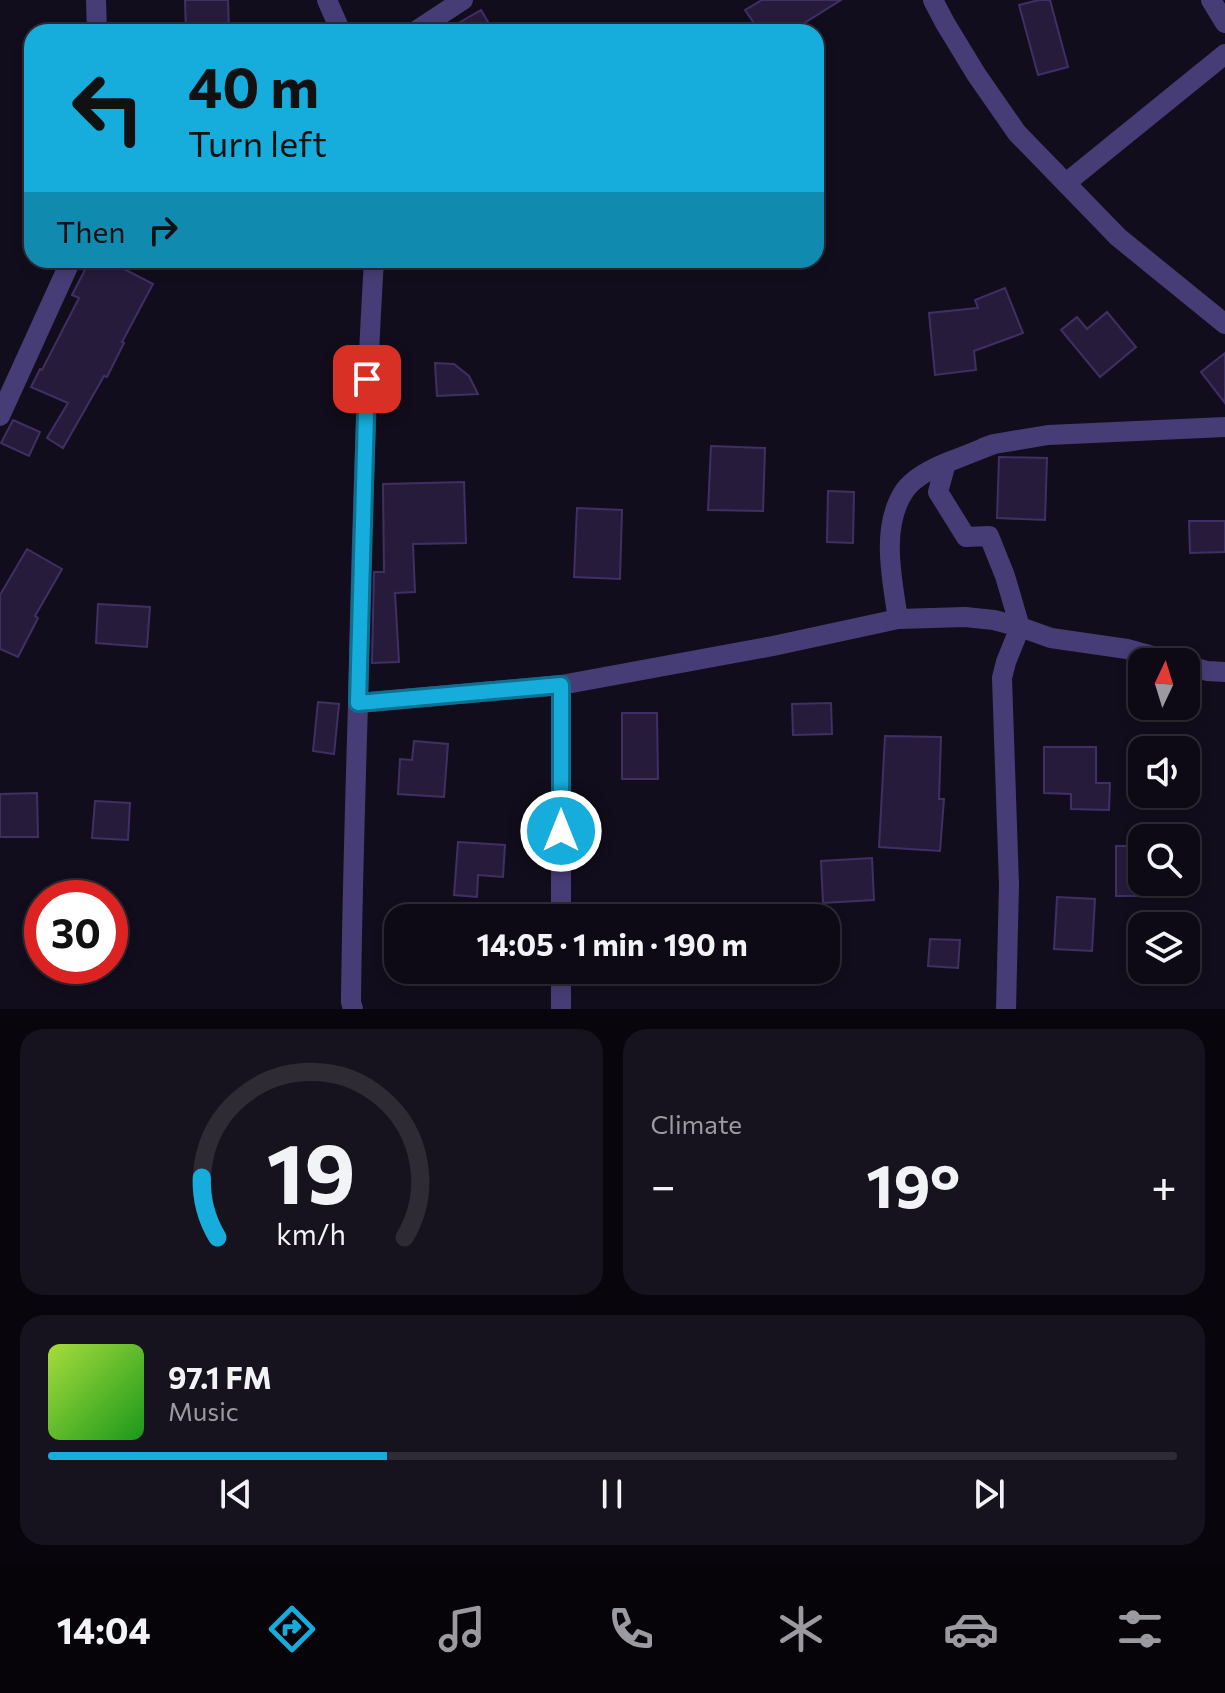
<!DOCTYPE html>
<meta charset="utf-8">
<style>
:root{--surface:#0e0a15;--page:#17131e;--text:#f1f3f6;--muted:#9b9aa0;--line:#2e2b34;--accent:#16addc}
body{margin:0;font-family:Commissioner,sans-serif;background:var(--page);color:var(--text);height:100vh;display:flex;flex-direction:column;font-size:30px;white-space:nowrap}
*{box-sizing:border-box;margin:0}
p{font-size:26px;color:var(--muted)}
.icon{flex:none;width:44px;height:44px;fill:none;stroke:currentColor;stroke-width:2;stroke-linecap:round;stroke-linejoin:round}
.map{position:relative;height:1009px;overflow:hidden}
.details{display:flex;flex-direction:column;gap:20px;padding:20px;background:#08060c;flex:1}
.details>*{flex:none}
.banner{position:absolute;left:24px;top:24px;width:800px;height:244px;border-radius:24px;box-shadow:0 4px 12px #0003,0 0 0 2px var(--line);background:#16addc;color:#111;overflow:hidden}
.needle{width:52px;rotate:4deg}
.controls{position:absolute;left:1128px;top:648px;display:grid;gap:16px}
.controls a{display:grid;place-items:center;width:72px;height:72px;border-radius:16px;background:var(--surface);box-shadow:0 4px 12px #0003,0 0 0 2px var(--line);font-size:40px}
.speed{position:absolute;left:24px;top:880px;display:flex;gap:16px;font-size:40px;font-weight:700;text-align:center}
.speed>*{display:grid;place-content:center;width:104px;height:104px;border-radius:50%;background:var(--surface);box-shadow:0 4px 12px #0003,0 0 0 2px var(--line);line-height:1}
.speed .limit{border:12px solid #d22;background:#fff;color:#111}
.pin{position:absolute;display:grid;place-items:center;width:68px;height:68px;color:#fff;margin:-34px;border-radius:16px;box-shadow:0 4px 12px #0006}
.me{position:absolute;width:88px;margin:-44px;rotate:0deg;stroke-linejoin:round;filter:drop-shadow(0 0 6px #0008)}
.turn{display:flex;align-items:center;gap:28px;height:168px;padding:0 32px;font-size:36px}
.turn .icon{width:104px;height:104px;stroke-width:2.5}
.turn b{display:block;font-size:56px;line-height:68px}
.then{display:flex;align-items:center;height:76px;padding:0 32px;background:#0003;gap:16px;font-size:30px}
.big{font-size:60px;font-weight:700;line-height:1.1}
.details .card{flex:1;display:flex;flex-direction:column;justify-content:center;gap:12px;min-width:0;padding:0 28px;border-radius:24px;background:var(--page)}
.details .dial{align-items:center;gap:0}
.dial svg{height:208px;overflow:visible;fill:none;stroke:var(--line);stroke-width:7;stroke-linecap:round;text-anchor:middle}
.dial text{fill:var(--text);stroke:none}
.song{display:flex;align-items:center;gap:24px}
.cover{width:96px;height:96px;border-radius:12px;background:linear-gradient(135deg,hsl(80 70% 55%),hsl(120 70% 35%))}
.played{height:8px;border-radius:4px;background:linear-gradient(90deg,var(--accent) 30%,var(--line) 30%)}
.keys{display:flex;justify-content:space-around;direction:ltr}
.heat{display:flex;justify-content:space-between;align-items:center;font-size:44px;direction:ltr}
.details .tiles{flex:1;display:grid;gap:20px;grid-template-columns:1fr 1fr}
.card:last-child{grid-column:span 2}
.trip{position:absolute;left:384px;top:904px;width:456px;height:80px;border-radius:24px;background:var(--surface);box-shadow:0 4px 12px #0003,0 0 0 2px var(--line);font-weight:700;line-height:80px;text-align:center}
.dock{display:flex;height:128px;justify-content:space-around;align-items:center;background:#060408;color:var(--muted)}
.dock .icon{width:56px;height:56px}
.dock .on{color:var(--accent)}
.dock b{font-size:36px;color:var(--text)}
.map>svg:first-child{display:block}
</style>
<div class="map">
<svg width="1225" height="1009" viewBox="0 0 1225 1009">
<rect width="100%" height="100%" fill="#120d1c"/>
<path fill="#261b3b" stroke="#412f64" stroke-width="2" d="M 185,0 L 228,0 L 229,32 L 186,32 Z
M 762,0 L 841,0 L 790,32 L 760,32 L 745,10 Z
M 1039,0 L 1050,0 L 1068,67 L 1038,75 L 1019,5 Z
M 481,10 L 494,32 L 443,32 Z
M 90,260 L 107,260 L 153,284 L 122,342 L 124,343 L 107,377 L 104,376 L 63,448 L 47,438 L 68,403 L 31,387 L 40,369 L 42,370 L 79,298 L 72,295 Z
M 1005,288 L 1023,333 L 974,351 L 976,370 L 935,375 L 929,313 L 978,308 L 975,300 Z
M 1107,312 L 1136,347 L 1100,377 L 1061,330 L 1077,317 L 1087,329 Z
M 1225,353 L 1225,403 L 1201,372 Z
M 435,363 L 454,364 L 469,376 L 478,394 L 437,396 Z
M 13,420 L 40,432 L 29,456 L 1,443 Z
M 711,446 L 765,448 L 763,511 L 708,510 Z
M 999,457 L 1047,458 L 1045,520 L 997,518 Z
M 464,482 L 466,543 L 413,544 L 415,592 L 395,593 L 399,662 L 372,663 L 374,572 L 384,572 L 383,484 Z
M 828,491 L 854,492 L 853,543 L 827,542 Z
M 577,508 L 622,510 L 620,579 L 574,577 Z
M 1189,521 L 1225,521 L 1225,552 L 1190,553 Z
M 27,549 L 62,569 L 35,616 L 38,618 L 18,657 L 0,649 L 0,595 Z
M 98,604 L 150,607 L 147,647 L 96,643 Z
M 318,702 L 339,704 L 334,754 L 313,751 Z
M 831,703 L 832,734 L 793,735 L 792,704 Z
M 622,713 L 657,713 L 658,779 L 622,779 Z
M 885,736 L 941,737 L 939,799 L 944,799 L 940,851 L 879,847 Z
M 414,741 L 448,744 L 444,797 L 398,794 L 400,759 L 412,760 Z
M 1044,747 L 1096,747 L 1096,783 L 1110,783 L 1109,810 L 1071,809 L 1071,794 L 1044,793 Z
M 37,793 L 38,837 L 0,837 L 0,794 Z
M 95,801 L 130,803 L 128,840 L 92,838 Z
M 458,842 L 505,845 L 503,877 L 478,875 L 477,897 L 454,895 Z
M 1116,846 L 1142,846 L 1142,896 L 1116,896 Z
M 872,858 L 874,900 L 823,903 L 821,861 Z
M 1057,897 L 1095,899 L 1092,951 L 1054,949 Z
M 930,939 L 960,940 L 958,968 L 928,966 Z"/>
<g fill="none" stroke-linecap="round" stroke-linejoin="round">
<path stroke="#473d76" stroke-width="20" d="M 96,0 L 97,32
M 327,0 L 341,32
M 1211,0 L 1225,23
M 414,32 L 463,0
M 1066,183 L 1225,54
M 0,416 L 71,260
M 994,444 L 946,463 L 938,492 L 966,537 L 989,536 L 1005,576 L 1020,627 L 1006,662 L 1002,678 L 1009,885 L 1006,1009
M 983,448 L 994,444 L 1048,435 L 1225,427
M 898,619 C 892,579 880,526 905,490 C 916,475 937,466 953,460
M 1186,665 L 1207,671 L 1225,672
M 358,703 L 561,685 L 773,646 L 898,619 L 965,617 L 994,620 L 1020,627 L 1051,638 L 1127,649 L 1174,662
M 561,918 L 561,685
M 353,1009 L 351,1002 C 352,902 355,803 358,704 C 361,556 365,408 374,260
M 561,1009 L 561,970"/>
<path stroke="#473d76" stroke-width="20" d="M 933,0 L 945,23 L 976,74 L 1017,133 L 1118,237 L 1225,324"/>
</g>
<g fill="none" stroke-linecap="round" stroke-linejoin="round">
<g stroke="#0e708f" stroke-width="20">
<path id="route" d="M 367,379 L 358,703 L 561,685 L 561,831"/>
</g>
<use href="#route" stroke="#16addc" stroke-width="14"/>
</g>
</svg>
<div class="controls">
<a><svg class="needle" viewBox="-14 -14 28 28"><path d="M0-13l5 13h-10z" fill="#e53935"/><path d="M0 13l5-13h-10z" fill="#9b9aa0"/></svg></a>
<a><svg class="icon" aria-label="sound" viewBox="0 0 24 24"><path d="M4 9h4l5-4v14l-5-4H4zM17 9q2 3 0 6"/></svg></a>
<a><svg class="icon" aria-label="search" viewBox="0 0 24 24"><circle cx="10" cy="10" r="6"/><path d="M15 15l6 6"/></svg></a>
<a><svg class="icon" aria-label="layers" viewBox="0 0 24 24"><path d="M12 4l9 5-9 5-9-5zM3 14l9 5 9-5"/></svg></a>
</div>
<div class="speed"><div class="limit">30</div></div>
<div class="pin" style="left:367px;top:379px;background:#d93025"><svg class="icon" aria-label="arrive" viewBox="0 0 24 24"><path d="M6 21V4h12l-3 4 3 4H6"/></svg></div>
<svg class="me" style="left:561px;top:831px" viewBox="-20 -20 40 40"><circle r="17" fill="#16addc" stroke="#fff" stroke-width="3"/><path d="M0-11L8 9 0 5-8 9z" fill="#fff"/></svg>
<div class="trip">14:05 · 1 min · 190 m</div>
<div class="banner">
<div class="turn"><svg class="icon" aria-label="left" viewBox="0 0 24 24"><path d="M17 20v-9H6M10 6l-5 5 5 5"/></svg><div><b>40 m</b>Turn left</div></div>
<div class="then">Then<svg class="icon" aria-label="right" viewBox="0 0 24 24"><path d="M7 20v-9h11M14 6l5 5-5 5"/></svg></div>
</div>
</div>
<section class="details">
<div class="tiles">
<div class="card dial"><svg viewBox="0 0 100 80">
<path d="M14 69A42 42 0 1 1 86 69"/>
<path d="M14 69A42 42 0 0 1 8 46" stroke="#16addc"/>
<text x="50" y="56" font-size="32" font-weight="700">19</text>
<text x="50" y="72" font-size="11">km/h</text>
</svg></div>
<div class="card"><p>Climate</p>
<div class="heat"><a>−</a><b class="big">19°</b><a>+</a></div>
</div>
<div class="card">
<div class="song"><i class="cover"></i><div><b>97.1 FM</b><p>Music</p></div></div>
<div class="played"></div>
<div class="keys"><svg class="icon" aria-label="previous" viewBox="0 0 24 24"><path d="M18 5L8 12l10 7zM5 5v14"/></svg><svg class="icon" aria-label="pause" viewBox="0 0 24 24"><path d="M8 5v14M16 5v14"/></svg><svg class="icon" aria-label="next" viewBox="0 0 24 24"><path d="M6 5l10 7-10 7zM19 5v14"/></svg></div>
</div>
</div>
</section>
<nav class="dock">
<b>14:04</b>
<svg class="icon on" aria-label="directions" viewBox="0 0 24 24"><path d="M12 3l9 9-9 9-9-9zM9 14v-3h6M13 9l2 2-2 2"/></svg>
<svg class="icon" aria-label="music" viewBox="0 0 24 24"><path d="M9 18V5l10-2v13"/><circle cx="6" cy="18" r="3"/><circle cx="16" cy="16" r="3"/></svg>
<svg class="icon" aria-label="phone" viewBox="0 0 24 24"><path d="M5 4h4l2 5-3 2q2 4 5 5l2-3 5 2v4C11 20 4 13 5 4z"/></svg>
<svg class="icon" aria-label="climate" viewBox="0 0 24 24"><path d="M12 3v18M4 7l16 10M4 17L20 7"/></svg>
<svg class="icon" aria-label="car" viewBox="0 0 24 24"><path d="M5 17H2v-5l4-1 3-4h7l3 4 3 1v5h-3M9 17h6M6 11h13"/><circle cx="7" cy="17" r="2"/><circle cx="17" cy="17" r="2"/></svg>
<svg class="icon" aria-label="filters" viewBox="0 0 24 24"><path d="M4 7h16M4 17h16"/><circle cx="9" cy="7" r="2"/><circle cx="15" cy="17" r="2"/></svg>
</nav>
